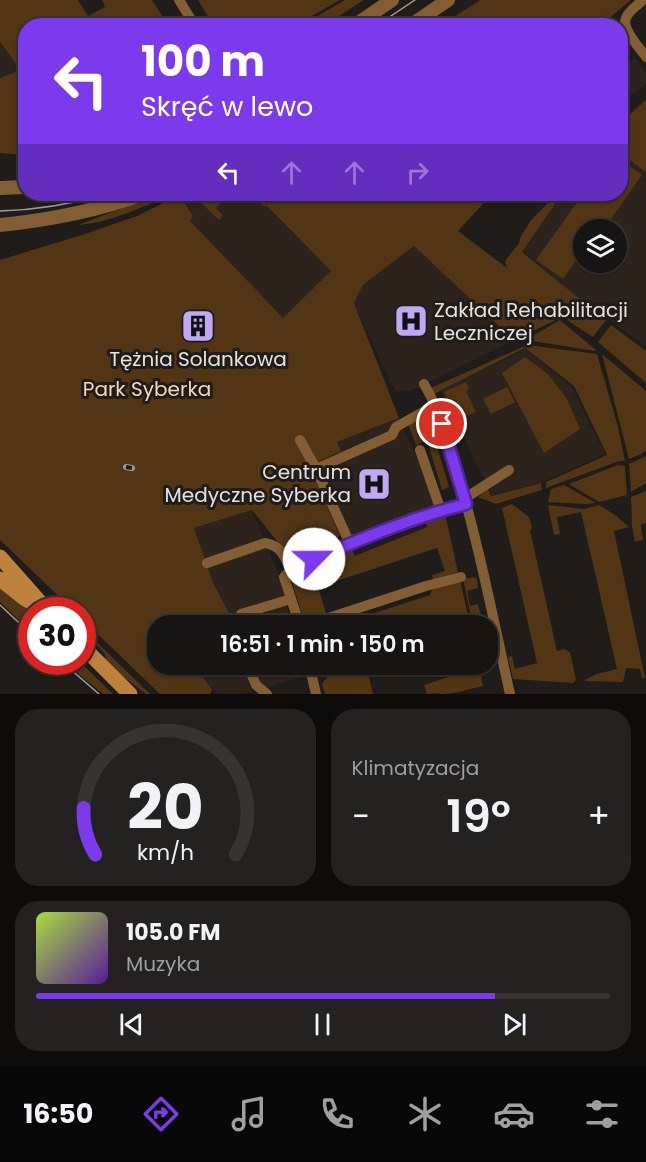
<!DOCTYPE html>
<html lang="pl">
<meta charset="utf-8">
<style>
:root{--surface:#171513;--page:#242221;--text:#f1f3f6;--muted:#9e9fa0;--line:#363433;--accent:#7c3aed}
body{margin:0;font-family:Poppins,sans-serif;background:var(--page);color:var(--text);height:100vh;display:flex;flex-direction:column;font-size:22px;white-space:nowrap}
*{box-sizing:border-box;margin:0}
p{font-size:20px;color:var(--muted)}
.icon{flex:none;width:33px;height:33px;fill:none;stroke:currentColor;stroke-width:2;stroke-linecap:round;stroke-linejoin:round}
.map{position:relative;height:694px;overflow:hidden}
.details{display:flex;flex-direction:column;gap:15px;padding:15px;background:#0d0c0a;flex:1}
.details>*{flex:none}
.guide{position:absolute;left:18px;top:18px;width:610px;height:183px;border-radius:24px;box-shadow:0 2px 4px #0004,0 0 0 2px var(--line);background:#7c3aed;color:#fff;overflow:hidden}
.tools{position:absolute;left:573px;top:219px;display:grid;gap:12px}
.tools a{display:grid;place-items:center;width:54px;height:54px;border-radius:50%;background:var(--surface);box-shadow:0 2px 4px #0004,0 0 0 2px var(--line);font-size:30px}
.speed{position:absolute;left:18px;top:597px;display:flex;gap:12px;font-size:30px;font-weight:700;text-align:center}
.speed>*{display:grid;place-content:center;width:78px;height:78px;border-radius:50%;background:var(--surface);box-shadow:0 2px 4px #0004,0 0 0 2px var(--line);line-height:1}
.speed .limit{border:9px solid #d22;background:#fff;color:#111}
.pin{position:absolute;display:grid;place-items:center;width:51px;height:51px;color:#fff;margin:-26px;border:3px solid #fff;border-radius:50%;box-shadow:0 2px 6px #0007}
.me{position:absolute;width:66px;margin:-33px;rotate:67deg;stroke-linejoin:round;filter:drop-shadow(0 0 4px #0008)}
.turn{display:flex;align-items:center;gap:21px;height:126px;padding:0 24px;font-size:27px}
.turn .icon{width:78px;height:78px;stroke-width:2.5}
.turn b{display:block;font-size:42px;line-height:51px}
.lanes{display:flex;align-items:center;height:57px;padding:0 24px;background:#0003;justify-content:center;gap:30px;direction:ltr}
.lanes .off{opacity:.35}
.big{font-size:45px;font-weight:600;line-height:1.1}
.details .tile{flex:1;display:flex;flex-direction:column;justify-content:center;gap:9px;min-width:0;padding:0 21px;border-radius:24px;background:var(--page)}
.details .dial{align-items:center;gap:0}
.dial svg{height:156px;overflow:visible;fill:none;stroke:var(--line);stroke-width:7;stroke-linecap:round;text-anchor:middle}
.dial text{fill:var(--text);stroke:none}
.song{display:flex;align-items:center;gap:18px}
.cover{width:72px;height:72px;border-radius:9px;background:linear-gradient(135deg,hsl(80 70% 55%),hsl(270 70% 35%))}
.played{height:6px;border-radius:3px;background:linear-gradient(90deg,var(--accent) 80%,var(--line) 80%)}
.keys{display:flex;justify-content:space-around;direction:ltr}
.heat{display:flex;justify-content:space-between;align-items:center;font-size:33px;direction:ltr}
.details .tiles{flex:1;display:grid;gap:15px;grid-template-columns:1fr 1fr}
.tile:last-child{grid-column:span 2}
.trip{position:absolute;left:147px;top:615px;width:351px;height:60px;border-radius:24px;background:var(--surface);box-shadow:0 2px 4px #0004,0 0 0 2px var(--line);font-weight:600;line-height:60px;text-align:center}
.tabs{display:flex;height:96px;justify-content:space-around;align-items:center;background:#090808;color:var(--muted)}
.tabs .icon{width:42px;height:42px}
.tabs .selected{color:var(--accent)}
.tabs b{font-size:27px;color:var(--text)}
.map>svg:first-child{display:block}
</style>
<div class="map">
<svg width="646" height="694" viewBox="0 0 646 694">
<rect width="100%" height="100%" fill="#1f1c19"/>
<path fill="#2c241c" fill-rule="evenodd" d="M 0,42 L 22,71 L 0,78 Z
M 635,58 L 646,73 L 646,84 L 621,102 L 621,69 Z
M 646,98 L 646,347 L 576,296 L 523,251 L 562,194 L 621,194 L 621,121 ZM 584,230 L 616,230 L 616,262 L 584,262 Z
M 183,194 L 255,194 L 331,271 L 283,319 L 189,220 L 190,210 L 180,195 Z
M 414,246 L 514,340 L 411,391 L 395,391 L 354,303 L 363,285 Z
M 525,349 L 572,387 L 605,454 L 542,482 L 492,495 L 441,391 Z
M 399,418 L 426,478 L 434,507 L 343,541 L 309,466 L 340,452 L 337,442 Z
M 252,510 L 281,579 L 291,625 L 235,625 L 214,585 L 194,528 Z
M 195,665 L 242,665 L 252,692 L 235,694 L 220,694 L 212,690 Z
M 251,665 L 302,665 L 305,676 L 264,688 L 257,679 Z"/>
<path fill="#513515" d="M 0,0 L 78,0 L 88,16 L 105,7 L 102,0 L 152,0 L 168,25 L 26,26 L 25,155 L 0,153 L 0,78 L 21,70 L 0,42 Z
M 198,0 L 340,0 L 296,25 L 214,26 Z
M 345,0 L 364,0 L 325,25 L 302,25 Z
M 480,0 L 631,0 L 607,20 L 611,25 L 442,25 Z
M 646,100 L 646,172 L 621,154 L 621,123 Z
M 621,160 L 642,175 L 604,229 L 584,230 L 583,250 L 563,279 L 536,260 L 583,194 L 621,194 Z
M 159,194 L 172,194 C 146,206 106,224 78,225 Z
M 192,194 L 231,194 L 216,208 L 223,216 L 219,220 Z
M 251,194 L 492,194 L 458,231 L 507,268 L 505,261 L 519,243 L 520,238 L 531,220 L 547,204 L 550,194 L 562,194 L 522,252 L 606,320 L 593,337 L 562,317 L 514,340 L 414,246 L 363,285 L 354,303 L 399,418 L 337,442 L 341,451 L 309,466 L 340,536 L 288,555 L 252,510 L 194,528 L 214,585 L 231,617 L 209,625 L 158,626 L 158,664 L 195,665 L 212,690 L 210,694 L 160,694 L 83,620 L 82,610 L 73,610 L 0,540 L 0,260 L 85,234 L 137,216 L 180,195 L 193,216 L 190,221 L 283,318 L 331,271 L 267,206 L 265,207 Z
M 560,320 L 596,350 L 595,351 L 526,340 Z
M 611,325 L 646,351 L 646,383 L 598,342 Z
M 527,345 L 597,354 L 618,427 L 625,461 L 619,461 L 546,488 L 546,482 L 607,455 L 574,386 L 525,348 L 434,394 L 431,388 Z
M 602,354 L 646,391 L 646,450 L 641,454 L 629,459 Z
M 525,357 L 548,374 L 567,399 L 580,429 L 544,453 L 502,373 Z
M 466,382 L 469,389 L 466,391 L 476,412 L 458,420 L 444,392 Z
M 507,387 L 515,402 L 491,414 L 483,399 Z
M 431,413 L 435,417 L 429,419 L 449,487 L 442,490 L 427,440 L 416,445 L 408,424 Z
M 646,456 L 646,483 L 631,492 L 629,464 Z
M 618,465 L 625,466 L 627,495 L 599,502 L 569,484 Z
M 541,483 L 542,490 L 496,504 L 478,497 L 488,489 L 491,496 Z
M 564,485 L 596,503 L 585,504 L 548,502 L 551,489 Z
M 646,491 L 646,523 L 641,525 L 643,540 L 635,542 L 632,526 L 631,497 Z
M 512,504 L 529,517 L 532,528 L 530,530 L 557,651 L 564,649 L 570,652 L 576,680 L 573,683 L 513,679 L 508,657 L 512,656 L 515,669 L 537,663 L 502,508 Z
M 548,505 L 585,509 L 599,505 L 615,515 L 629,527 L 614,531 L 645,678 L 642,678 L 640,669 L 626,668 L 623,682 L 585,681 L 585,680 L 597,674 L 617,669 L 581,512 L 557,517 L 560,534 L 554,535 Z
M 445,514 L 458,572 L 433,580 L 432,575 L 445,571 L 437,548 L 318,587 L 326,613 L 308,618 L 302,614 L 291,579 L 298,571 L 315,564 L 319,571 L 346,560 L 344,553 C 346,550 349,549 352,550 L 355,556 L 427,527 L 425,519 Z
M 474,577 L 477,579 L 478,588 L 467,591 L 470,606 L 478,604 L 483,625 L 473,625 L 463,579 Z
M 460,580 L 470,625 L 335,626 L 430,595 L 432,589 Z
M 0,587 L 31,612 L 31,632 L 0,602 Z
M 82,628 L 150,694 L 146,694 L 117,672 L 106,661 L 105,654 L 88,636 L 83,636 Z
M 64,662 L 80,662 L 113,694 L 103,694 Z
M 336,665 L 336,664 L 384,665 L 367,670 L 373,694 L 325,694 L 322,684 Z
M 479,667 L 483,686 C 469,689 455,694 440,694 L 439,693 L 427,694 L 424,685 Z"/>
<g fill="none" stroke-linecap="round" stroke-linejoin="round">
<path stroke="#835e34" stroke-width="10" d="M 179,0 L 195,26
M 643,0 C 638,5 628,11 626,18 C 621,29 640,48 646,57
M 424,384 C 439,409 446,438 455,465 C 478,540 493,618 510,694
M 300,440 L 316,469 L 350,544
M 420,450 L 441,511
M 316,469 L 392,435 L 396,427 L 430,408 L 436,407
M 464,497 L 470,495 L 509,470
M 207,563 L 265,543 C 282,546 283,556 291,569
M 241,614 L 291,599
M 300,626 L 284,577 L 291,569 C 347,544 406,519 466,504
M 304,626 L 426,586 L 461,577
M 247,664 L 256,685 L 267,694
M 309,664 L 316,694"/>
<path stroke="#835e34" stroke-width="14" d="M 354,26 L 392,0
M 410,26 L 448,0
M 0,188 L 26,187
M 0,225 C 49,220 97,211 143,194"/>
<path stroke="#be823c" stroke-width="15" d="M 0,557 L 47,610
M 0,579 L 24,598 L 34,604
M 82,646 L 130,694"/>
<path stroke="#9f9d9a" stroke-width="1.5" d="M 376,26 L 415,0
M 0,211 C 37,210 72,204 107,194
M 0,605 L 32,635
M 62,662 L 99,694"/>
<g stroke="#9f9d9a" stroke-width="6">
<path id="rail" d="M 126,467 L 132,468"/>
</g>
<use href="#rail" stroke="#1f1c19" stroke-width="4" stroke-dasharray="11" stroke-linecap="butt"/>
</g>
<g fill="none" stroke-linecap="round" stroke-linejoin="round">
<g stroke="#51269a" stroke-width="15">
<path id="route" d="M 314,559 C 363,538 414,517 466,504 L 442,424"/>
</g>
<use href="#route" stroke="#7c3aed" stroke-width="10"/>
</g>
<defs>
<g id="hospital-square" transform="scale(1.725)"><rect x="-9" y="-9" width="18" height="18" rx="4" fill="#bfa9f4" stroke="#1f1c19"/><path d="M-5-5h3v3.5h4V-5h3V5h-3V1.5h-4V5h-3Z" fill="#111"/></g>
<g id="building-square" transform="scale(1.725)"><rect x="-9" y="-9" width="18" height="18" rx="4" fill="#bfa9f4" stroke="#1f1c19"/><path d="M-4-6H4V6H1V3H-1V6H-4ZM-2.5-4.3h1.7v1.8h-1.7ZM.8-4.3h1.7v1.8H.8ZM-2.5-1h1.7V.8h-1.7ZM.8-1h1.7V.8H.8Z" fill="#111"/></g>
</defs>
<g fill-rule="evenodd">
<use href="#hospital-square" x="411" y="321"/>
<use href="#building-square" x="198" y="326"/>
<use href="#hospital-square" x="374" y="484"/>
</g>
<g text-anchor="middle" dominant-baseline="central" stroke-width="6" stroke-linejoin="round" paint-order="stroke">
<g font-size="20" fill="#e4e2df" stroke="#1f1c19" text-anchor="start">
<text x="434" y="310">Zakład Rehabilitacji<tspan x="434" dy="23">Leczniczej</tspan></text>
<text x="198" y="359" text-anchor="middle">Tężnia Solankowa</text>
<text x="351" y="472" text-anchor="end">Centrum<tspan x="351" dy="23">Medyczne Syberka</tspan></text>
</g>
<g font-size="20" fill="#f7d7b8" stroke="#1f1c19">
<text x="147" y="389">Park Syberka</text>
</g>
</g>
</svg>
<div class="tools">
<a><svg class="icon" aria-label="layers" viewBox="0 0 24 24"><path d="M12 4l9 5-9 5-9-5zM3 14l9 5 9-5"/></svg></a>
</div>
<div class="speed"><div class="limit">30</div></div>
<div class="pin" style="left:442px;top:424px;background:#d93025"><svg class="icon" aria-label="arrive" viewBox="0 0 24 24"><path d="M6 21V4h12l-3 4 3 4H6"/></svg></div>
<svg class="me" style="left:314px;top:559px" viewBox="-20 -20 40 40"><circle r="19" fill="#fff"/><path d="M0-13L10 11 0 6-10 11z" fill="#7c3aed"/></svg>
<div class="trip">16:51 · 1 min · 150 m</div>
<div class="guide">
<div class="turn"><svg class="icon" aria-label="left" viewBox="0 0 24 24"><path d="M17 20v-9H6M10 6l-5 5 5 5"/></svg><div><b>100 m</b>Skręć w lewo</div></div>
<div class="lanes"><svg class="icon" aria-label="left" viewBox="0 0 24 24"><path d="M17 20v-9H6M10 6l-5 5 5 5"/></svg><svg class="icon off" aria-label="ahead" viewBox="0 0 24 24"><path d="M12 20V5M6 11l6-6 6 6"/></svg><svg class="icon off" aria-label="ahead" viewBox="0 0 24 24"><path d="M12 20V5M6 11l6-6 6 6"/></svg><svg class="icon off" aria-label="right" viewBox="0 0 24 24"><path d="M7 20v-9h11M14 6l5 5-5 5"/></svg></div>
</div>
</div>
<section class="details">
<div class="tiles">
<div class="tile dial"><svg viewBox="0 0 100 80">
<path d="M14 69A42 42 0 1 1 86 69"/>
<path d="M14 69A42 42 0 0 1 8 45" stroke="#7c3aed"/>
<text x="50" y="56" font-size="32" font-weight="700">20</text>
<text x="50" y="72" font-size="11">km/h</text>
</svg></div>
<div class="tile"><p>Klimatyzacja</p>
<div class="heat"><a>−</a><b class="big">19°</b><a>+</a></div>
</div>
<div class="tile">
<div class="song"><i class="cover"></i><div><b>105.0 FM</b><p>Muzyka</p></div></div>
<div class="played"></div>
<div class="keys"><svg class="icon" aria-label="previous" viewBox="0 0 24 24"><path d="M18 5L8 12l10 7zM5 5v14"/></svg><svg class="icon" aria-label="pause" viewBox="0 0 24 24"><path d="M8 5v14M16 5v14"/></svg><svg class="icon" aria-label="next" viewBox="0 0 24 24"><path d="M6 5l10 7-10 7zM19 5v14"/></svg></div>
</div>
</div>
</section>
<nav class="tabs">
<b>16:50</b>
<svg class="icon selected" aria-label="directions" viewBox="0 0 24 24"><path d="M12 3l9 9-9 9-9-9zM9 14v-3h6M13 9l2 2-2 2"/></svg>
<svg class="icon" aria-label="music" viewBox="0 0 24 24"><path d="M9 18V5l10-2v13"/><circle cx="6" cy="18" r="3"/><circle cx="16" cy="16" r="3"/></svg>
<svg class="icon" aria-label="phone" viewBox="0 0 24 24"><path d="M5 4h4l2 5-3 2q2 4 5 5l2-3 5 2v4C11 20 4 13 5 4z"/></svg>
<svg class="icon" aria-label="climate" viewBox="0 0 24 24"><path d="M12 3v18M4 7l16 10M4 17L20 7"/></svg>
<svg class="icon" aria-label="car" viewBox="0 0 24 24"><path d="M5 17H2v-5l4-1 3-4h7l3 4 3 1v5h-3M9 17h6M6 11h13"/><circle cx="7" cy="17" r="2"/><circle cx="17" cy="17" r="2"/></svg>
<svg class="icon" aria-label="filters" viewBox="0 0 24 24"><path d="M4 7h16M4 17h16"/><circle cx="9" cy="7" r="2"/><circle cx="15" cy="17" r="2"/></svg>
</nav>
